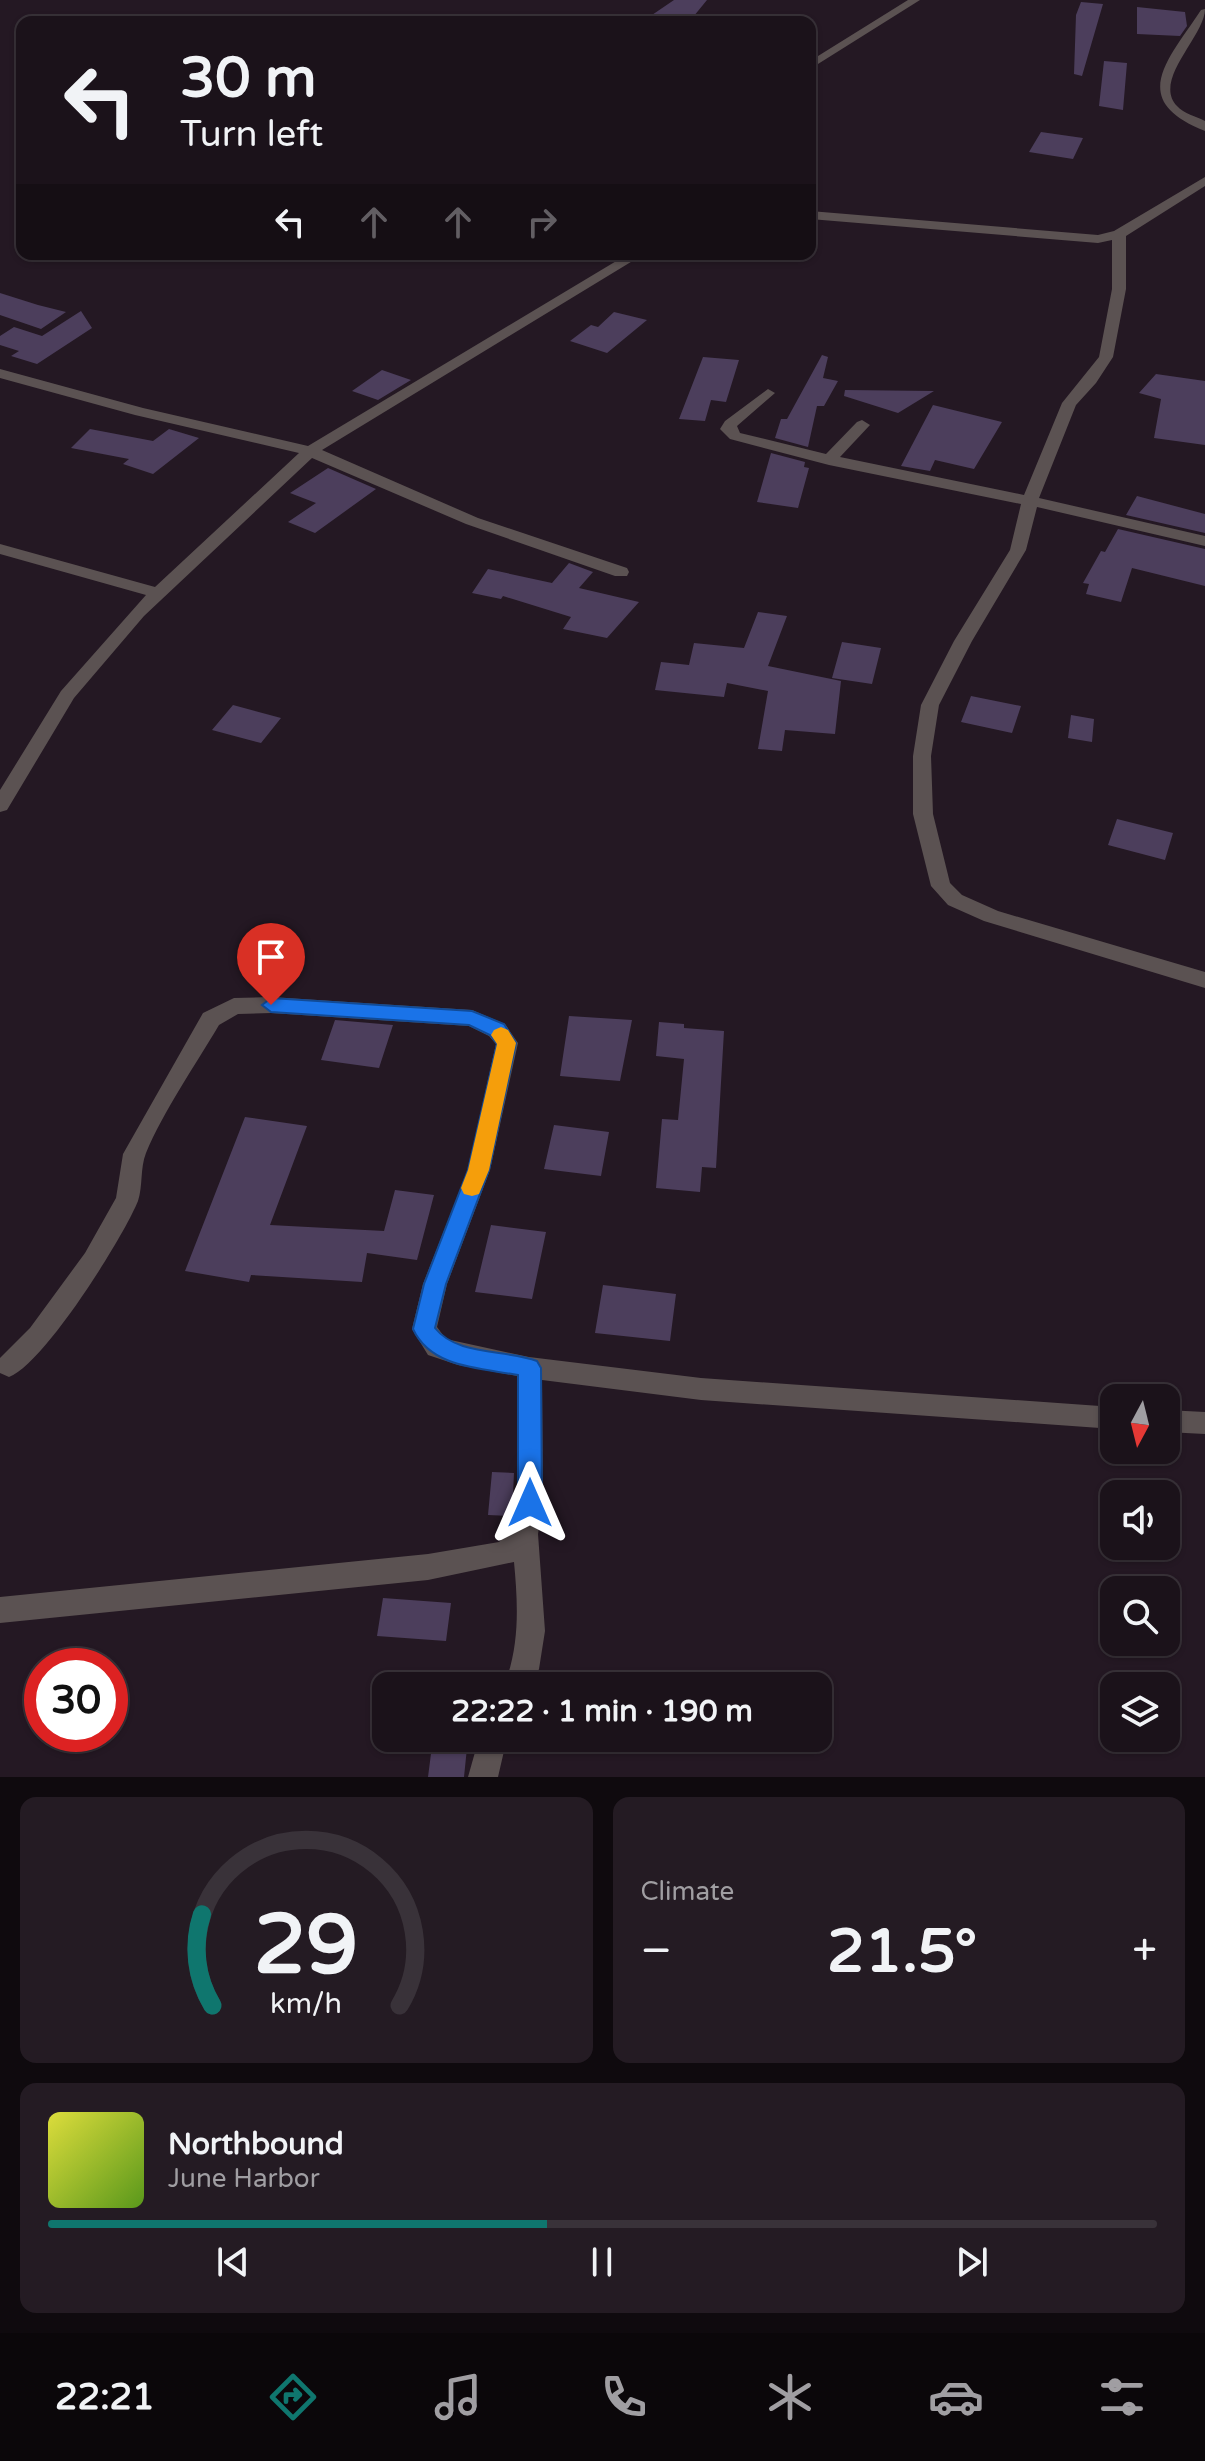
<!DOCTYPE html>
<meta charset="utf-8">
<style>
:root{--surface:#1b121a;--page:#241b23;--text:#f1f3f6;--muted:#a09ea2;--line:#393239;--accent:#0f766e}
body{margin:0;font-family:"Varela Round",sans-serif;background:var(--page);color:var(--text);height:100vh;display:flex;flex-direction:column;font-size:30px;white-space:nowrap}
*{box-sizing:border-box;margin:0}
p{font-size:26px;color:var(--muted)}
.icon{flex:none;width:44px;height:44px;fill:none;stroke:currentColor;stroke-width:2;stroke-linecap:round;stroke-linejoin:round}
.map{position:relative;height:1777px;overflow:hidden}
.panel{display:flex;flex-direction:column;gap:20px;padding:20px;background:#0f0a0e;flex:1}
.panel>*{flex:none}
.top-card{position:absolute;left:16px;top:16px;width:800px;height:244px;border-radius:16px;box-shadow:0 2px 6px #0004,0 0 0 2px var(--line);background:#1b121a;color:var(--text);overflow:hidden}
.needle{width:52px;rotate:187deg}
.controls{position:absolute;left:1100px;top:1384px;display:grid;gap:16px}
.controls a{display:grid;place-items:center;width:80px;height:80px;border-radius:16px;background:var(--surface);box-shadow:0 2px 6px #0004,0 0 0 2px var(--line);font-size:40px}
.speed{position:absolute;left:24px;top:1648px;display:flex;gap:16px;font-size:40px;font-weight:700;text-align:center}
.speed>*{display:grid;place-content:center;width:104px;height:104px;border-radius:50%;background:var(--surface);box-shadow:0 2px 6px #0004,0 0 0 2px var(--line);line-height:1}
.speed .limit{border:12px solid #d22;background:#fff;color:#111}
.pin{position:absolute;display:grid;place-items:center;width:68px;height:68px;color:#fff;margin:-82px -34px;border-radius:50% 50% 50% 0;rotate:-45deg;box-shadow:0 0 8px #0007}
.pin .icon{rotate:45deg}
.me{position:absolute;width:88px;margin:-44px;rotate:0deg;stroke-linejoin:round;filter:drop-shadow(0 0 6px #0008)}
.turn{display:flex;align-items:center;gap:28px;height:168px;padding:0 32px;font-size:36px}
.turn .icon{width:104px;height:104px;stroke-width:2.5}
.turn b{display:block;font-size:56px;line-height:68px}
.lanes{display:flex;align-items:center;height:76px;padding:0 32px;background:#0003;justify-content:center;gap:40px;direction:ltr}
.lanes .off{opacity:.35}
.big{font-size:60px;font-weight:700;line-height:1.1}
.panel .card{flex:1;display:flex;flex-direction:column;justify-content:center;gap:12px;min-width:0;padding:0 28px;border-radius:16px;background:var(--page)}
.panel .dial{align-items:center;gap:0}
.dial svg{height:208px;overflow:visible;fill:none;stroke:var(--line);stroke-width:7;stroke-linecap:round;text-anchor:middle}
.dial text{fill:var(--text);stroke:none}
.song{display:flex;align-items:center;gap:24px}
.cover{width:96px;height:96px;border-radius:12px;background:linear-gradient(135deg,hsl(60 70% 55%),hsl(90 70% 35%))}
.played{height:8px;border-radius:4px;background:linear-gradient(90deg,var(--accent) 45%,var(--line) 45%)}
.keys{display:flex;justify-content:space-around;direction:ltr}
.heat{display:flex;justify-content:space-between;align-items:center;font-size:44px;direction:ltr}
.panel .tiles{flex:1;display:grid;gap:20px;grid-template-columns:1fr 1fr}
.card:last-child{grid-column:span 2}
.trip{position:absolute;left:372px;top:1672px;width:460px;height:80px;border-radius:16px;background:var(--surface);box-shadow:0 2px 6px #0004,0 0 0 2px var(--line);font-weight:700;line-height:80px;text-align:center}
.tabs{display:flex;height:128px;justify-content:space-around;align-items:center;background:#0b070a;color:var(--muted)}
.tabs .icon{width:56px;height:56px}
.tabs .active{color:var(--accent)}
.tabs b{font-size:36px;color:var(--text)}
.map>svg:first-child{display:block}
</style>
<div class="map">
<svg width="1205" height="1777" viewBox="0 0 1205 1777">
<rect width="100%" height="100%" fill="#241823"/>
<path fill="#4c3e5c" d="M 674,0 L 707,0 L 689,22 L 649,17 Z
M 1081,2 L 1103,4 L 1082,76 L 1074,74 L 1076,15 Z
M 1137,7 L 1185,12 L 1187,26 L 1180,36 L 1137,34 Z
M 1104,61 L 1127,63 L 1123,110 L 1099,106 Z
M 1041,132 L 1083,138 L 1073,159 L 1029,152 Z
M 0,293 L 38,305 L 66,312 L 41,329 L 0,315 Z
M 81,311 L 92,328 L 37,364 L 11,356 L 19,351 L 0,345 L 0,336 L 14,327 L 42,336 Z
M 614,312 L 647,320 L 607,353 L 570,341 L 591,325 L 598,327 Z
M 822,355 L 828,357 L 823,378 L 838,381 L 824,406 L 817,406 L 808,447 L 775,438 L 781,419 L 787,419 Z
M 703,357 L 739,360 L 726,402 L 711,400 L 705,421 L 679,419 Z
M 382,370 L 411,380 L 378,400 L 352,391 Z
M 1156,374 L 1205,381 L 1205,445 L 1154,438 L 1161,399 L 1139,393 Z
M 845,390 L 934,391 L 898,413 L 844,396 Z
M 933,405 L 1002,422 L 974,469 L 935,460 L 930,471 L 901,466 Z
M 90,429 L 153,441 L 169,429 L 199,438 L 153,474 L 123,464 L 129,459 L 71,448 Z
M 771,453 L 805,462 L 804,467 L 809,468 L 798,508 L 757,502 Z
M 328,468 L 376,489 L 315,533 L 288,522 L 316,503 L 290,493 Z
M 1137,496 L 1205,514 L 1205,533 L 1126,515 Z
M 1118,529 L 1205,549 L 1205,586 L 1132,568 L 1121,602 L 1086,594 L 1089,584 L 1083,583 L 1101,551 L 1105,552 Z
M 569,563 L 593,572 L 579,588 L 639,602 L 607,638 L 563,629 L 571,617 L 503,596 L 501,599 L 472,593 L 488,569 L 552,583 Z
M 758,612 L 787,616 L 768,666 L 841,681 L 835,734 L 785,730 L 782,751 L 758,749 L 768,691 L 727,683 L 724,697 L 655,690 L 661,662 L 689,665 L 694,643 L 744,648 Z
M 842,642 L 881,648 L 872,684 L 832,678 Z
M 971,696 L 1021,706 L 1012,733 L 961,722 Z
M 233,705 L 281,718 L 261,743 L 212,730 Z
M 1071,715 L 1094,719 L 1092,742 L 1068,738 Z
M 1117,819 L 1173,833 L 1165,860 L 1108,845 Z
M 569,1016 L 632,1020 L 620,1081 L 560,1076 Z
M 335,1020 L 393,1025 L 379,1068 L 321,1060 Z
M 659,1022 L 684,1024 L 684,1028 L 724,1031 L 716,1168 L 702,1167 L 700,1192 L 656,1188 L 662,1119 L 678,1120 L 684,1059 L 656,1056 Z
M 245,1117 L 307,1126 L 270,1225 L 384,1231 L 395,1190 L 434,1195 L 417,1260 L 367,1253 L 362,1282 L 251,1275 L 249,1282 L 185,1271 Z
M 554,1125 L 609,1132 L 601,1176 L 544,1169 Z
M 491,1225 L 546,1232 L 532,1299 L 475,1292 Z
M 603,1285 L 676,1294 L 670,1341 L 595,1333 Z
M 492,1472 L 514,1473 L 512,1516 L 488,1515 Z
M 383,1598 L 451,1603 L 446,1641 L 377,1636 Z
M 433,1738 L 468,1738 L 464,1777 L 428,1777 Z"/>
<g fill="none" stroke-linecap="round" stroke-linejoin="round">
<path fill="#5b5252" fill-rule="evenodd" d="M 908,0 L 920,0 L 810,69 L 810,61 Z
M 1205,9 C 1205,36 1152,80 1177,106 C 1184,114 1196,116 1205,121 L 1205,131 C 1126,100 1169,59 1201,10 Z
M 1205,177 L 1205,186 L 1126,236 L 1126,289 L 1113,357 L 1096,383 L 1076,405 L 1039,498 L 1205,536 L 1205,546 L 1037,507 L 1026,550 L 972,641 L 939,705 L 931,756 L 933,814 L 950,883 L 962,895 L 998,911 L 1205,972 L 1205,988 L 984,921 L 948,905 L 931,886 L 913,814 L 913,756 L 921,705 L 954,641 L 1010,550 L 1021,504 L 829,465 L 730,439 L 720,429 L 725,421 L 768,389 L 775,393 L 737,426 L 740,433 L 826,454 L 857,422 L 862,420 L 870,425 L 840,457 L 1024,495 L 1062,403 L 1099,357 L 1112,289 L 1112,240 L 1098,243 L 810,219 L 810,211 L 1098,235 L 1114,231 Z
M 628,254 L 644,254 L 322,450 L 478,518 L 627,568 L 629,572 L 627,576 L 615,576 L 466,524 L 312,458 L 144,616 L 74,698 L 7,810 L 0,812 L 0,790 L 61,691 L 146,595 L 0,554 L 0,544 L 155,587 L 299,453 L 135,415 L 0,378 L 0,369 L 143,408 L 308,446 Z
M 271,997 L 472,1010 L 505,1024 L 518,1043 L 490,1170 L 447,1284 L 437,1327 L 446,1339 L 529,1357 L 701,1378 L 1114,1407 L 1114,1429 L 701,1400 L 542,1380 L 543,1503 L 538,1534 L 545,1631 L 539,1669 L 532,1686 L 504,1686 C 520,1645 518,1605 514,1562 L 428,1580 L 0,1623 L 0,1597 L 428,1554 L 499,1542 L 513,1528 L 517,1503 L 517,1376 L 458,1365 L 428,1355 L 412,1329 L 423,1284 L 468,1170 L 496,1044 L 489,1036 L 469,1026 L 271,1013 L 238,1014 L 219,1025 C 196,1064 163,1112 146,1153 C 140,1168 143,1186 138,1201 C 123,1238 44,1364 9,1377 L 0,1373 L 0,1358 L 30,1328 L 85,1253 L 116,1198 L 123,1154 L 203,1013 L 234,998 Z
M 1166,1410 L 1205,1412 L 1205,1434 L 1166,1432 Z
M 479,1738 L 507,1738 L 498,1777 L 468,1777 Z"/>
</g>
<path fill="#1a73e8" stroke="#114b97" stroke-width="2" d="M 271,998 L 472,1011 L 504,1024 L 516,1043 L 489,1170 L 446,1284 L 435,1328 C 457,1356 505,1349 537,1361 L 541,1368 L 542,1503 L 538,1511 L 530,1514 L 522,1511 L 518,1503 L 518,1375 C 480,1368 431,1368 413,1329 L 424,1284 L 468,1170 L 497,1044 L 490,1035 L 469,1025 L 271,1012 L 262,1005 Z"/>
<path fill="#f59e0b" d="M 501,1027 L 508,1030 L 516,1043 L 489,1170 L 479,1194 L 472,1196 L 464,1194 L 461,1188 L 468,1170 L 497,1044 L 491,1035 L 494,1030 Z"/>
</svg>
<div class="controls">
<a><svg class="needle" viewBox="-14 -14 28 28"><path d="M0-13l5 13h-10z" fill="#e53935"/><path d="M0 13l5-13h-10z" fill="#a09ea2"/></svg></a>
<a><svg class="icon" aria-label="sound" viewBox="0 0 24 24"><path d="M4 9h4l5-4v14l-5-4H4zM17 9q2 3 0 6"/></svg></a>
<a><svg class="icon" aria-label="search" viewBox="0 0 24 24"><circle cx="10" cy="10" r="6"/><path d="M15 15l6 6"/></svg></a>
<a><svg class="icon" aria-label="layers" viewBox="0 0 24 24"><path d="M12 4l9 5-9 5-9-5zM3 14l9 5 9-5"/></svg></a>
</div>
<div class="speed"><div class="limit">30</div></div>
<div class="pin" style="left:271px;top:1005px;background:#d93025"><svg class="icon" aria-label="arrive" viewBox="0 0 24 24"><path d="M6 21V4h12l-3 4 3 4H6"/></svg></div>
<svg class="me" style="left:530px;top:1503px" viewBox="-20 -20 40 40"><path d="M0-17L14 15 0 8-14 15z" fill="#1a73e8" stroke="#fff" stroke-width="4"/></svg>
<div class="trip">22:22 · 1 min · 190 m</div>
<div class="top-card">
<div class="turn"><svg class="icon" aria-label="left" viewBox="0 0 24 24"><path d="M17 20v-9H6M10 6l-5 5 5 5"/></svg><div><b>30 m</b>Turn left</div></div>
<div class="lanes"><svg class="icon" aria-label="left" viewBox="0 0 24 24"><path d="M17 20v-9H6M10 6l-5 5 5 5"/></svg><svg class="icon off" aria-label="ahead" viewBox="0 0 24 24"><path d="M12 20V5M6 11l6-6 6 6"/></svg><svg class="icon off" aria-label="ahead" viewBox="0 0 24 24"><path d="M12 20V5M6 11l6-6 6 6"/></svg><svg class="icon off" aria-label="right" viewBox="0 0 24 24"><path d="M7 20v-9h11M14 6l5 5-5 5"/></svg></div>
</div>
</div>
<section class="panel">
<div class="tiles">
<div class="card dial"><svg viewBox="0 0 100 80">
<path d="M14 69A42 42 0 1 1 86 69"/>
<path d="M14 69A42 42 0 0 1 10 34" stroke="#0f766e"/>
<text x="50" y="56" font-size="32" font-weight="700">29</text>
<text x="50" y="72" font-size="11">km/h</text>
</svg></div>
<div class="card"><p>Climate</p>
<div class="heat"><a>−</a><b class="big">21.5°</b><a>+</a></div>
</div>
<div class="card">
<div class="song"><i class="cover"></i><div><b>Northbound</b><p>June Harbor</p></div></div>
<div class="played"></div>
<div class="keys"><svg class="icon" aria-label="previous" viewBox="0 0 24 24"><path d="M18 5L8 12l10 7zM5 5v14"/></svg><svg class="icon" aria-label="pause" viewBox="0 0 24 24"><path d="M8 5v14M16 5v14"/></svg><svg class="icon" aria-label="next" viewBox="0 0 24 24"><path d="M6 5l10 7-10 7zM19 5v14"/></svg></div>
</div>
</div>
</section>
<nav class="tabs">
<b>22:21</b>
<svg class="icon active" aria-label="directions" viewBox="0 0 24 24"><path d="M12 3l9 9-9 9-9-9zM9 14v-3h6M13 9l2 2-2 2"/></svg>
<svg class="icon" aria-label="music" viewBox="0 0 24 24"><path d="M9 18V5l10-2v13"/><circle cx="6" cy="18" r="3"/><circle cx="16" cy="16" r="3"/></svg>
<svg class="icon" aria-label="phone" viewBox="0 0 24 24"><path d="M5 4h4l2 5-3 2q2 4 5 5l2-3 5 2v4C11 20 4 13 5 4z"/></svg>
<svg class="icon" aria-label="climate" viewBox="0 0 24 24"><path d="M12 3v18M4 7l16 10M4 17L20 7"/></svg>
<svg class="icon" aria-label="car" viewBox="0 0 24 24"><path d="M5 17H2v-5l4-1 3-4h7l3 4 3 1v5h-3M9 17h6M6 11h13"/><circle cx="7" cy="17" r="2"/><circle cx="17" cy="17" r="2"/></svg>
<svg class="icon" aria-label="filters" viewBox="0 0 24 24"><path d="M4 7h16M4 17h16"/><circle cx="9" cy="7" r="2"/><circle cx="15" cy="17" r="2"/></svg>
</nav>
